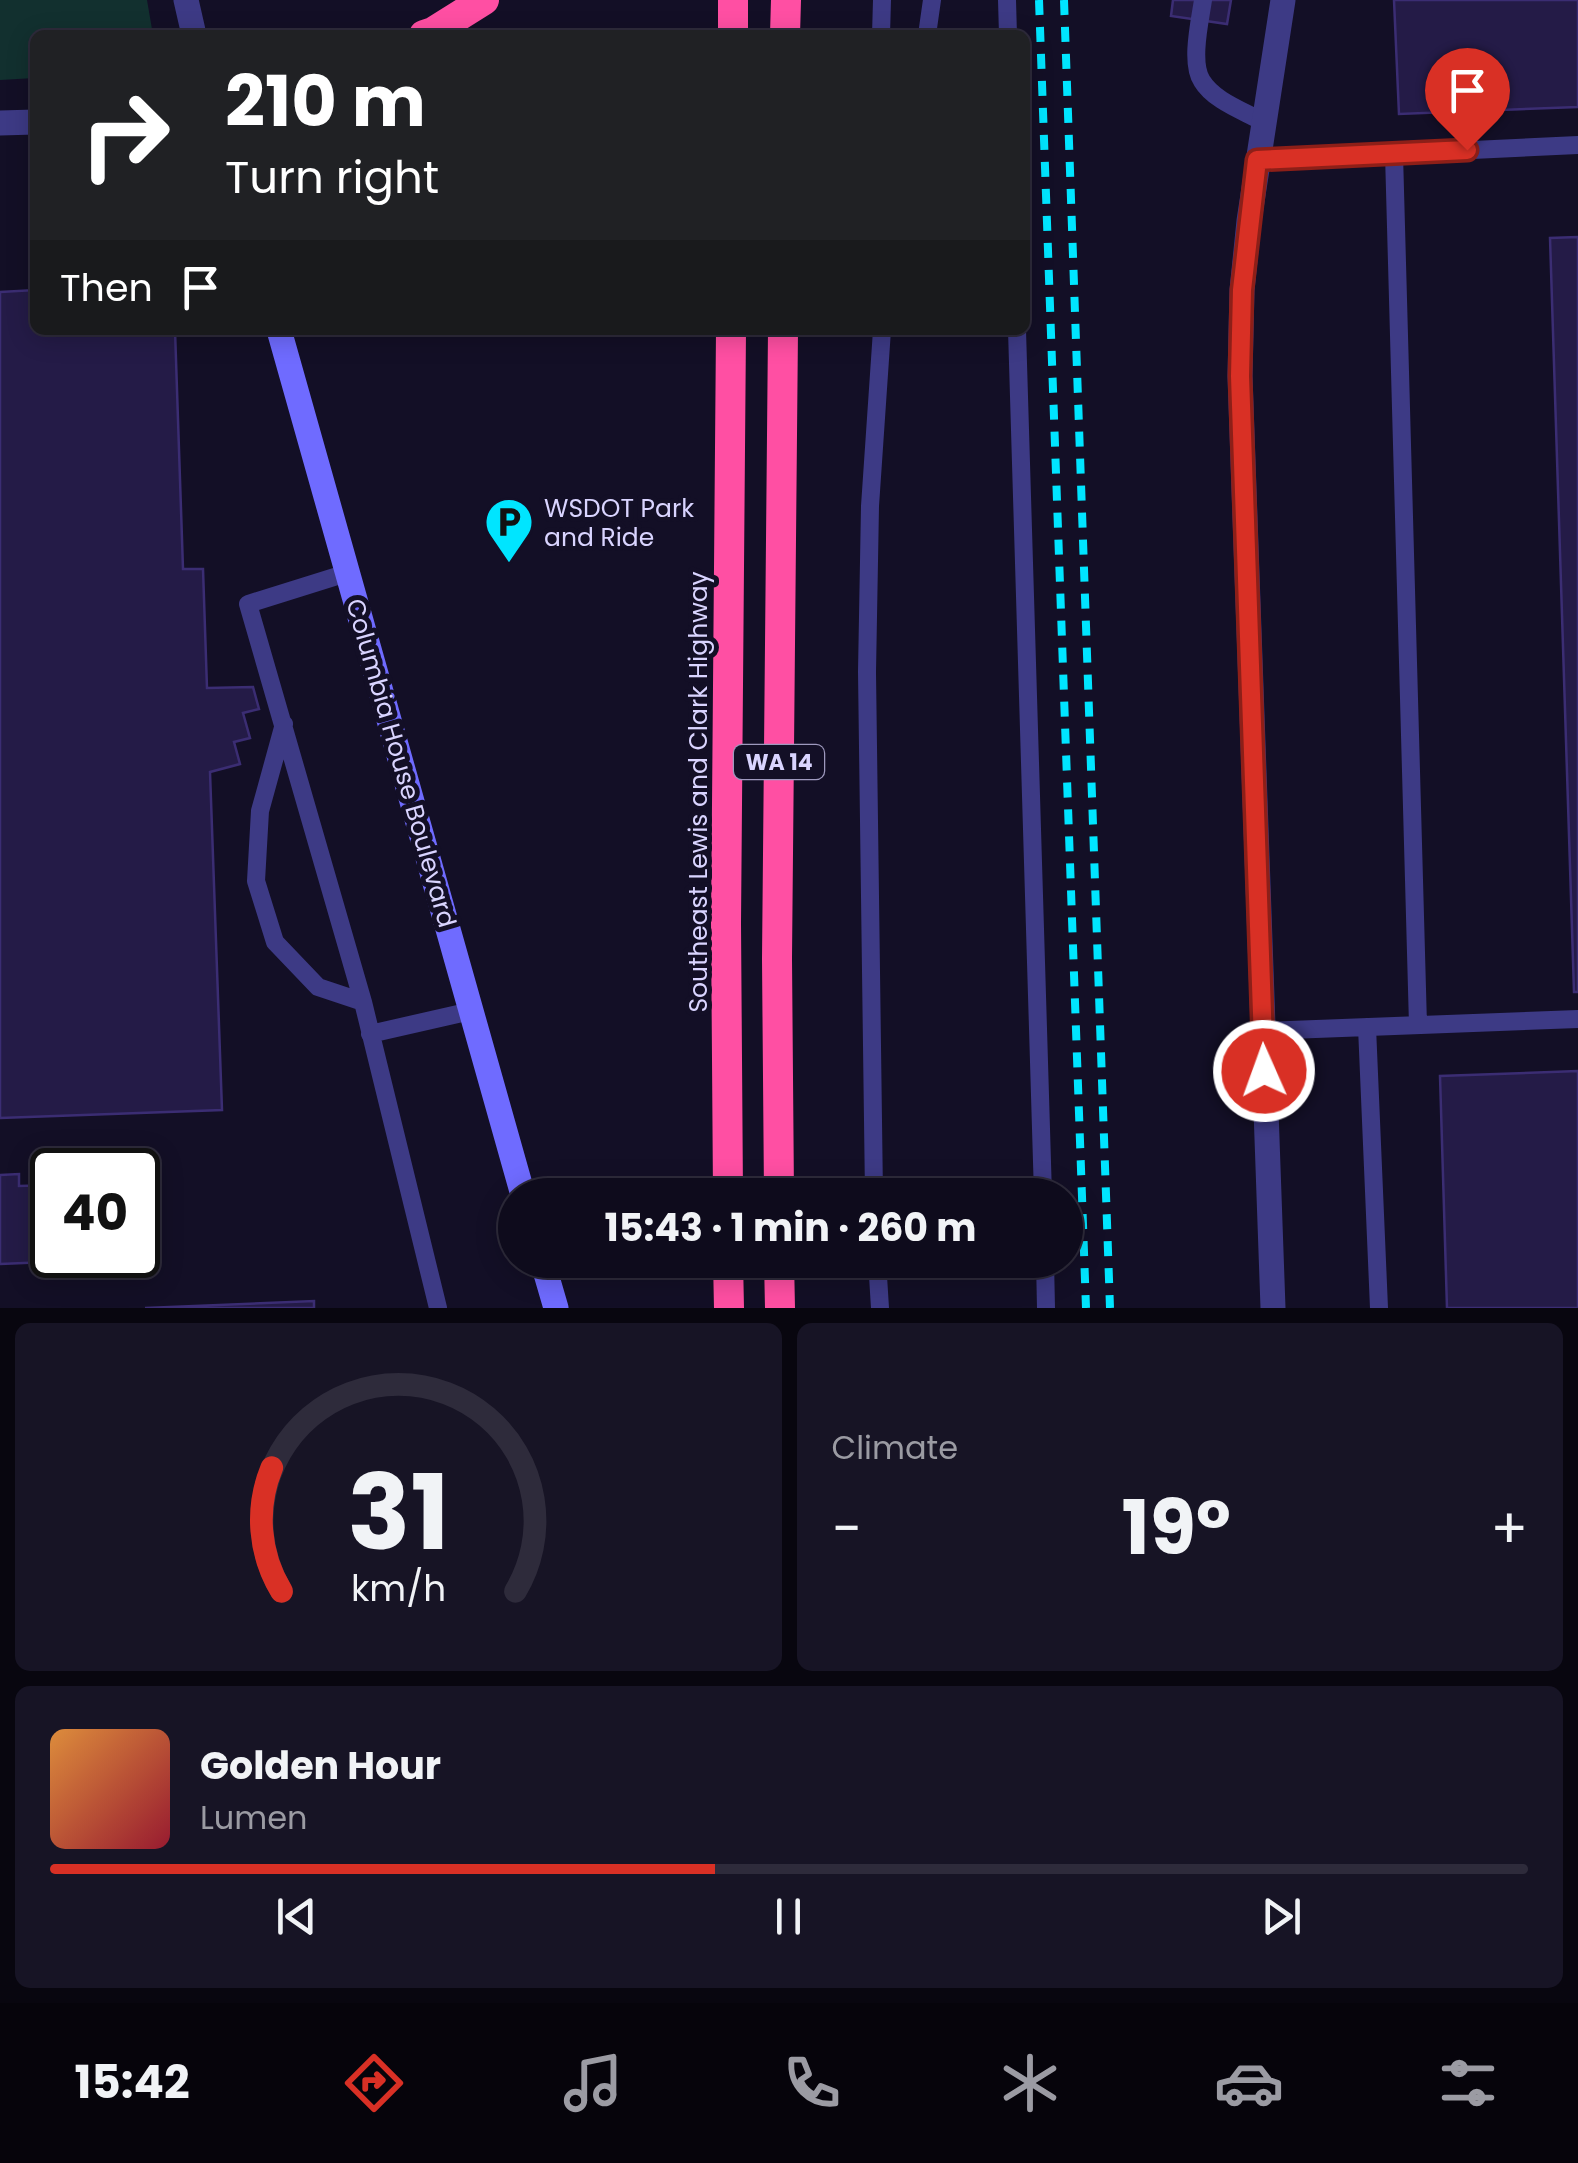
<!DOCTYPE html>
<meta charset="utf-8">
<style>
:root{--surface:#0e0b1c;--page:#171425;--text:#f1f3f6;--muted:#9b9ba3;--line:#2e2b3b;--accent:#d93025}
body{margin:0;font-family:Poppins,sans-serif;background:var(--page);color:var(--text);height:100vh;display:flex;flex-direction:column;font-size:38px;white-space:nowrap}
*{box-sizing:border-box;margin:0}
p{font-size:32px;color:var(--muted)}
.icon{flex:none;width:55px;height:55px;fill:none;stroke:currentColor;stroke-width:2;stroke-linecap:round;stroke-linejoin:round}
.map{position:relative;height:1308px;overflow:hidden}
.side{display:flex;flex-direction:column;gap:15px;padding:15px;background:#08060f;flex:1}
.side>*{flex:none}
.banner{position:absolute;left:30px;top:30px;width:1000px;height:305px;border-radius:15px;box-shadow:0 5px 25px #0003,0 0 0 2px var(--line);background:#202124;color:#fff;overflow:hidden}
.speed{position:absolute;left:30px;top:1148px;display:flex;gap:20px;font-size:50px;font-weight:700;text-align:center}
.speed>*{display:grid;place-content:center;width:130px;height:130px;border-radius:50%;background:var(--surface);box-shadow:0 5px 25px #0003,0 0 0 2px var(--line);line-height:1}
.speed .limit{border:5px solid #111;border-radius:15px;background:#fff;color:#111}
.pin{position:absolute;display:grid;place-items:center;width:85px;height:85px;color:#fff;margin:-102px -42px;border-radius:50% 50% 50% 0;rotate:-45deg;box-shadow:0 0 10px #0007}
.pin .icon{rotate:45deg}
.me{position:absolute;width:110px;margin:-55px;rotate:358deg;stroke-linejoin:round;filter:drop-shadow(0 0 8px #0008)}
.turn{display:flex;align-items:center;gap:35px;height:210px;padding:0 30px;font-size:45px}
.turn .icon{width:130px;height:130px;stroke-width:2.5}
.turn b{display:block;font-size:70px;line-height:85px}
.then{display:flex;align-items:center;height:95px;padding:0 30px;background:#0003;gap:20px;font-size:38px}
.big{font-size:75px;font-weight:700;line-height:1.1}
.side .card{flex:1;display:flex;flex-direction:column;justify-content:center;gap:15px;min-width:0;padding:0 35px;border-radius:15px;background:var(--page)}
.side .dial{align-items:center;gap:0}
.dial svg{height:260px;overflow:visible;fill:none;stroke:var(--line);stroke-width:7;stroke-linecap:round;text-anchor:middle}
.dial text{fill:var(--text);stroke:none}
.song{display:flex;align-items:center;gap:30px}
.cover{width:120px;height:120px;border-radius:15px;background:linear-gradient(135deg,hsl(30 70% 55%),hsl(350 70% 35%))}
.played{height:10px;border-radius:5px;background:linear-gradient(90deg,var(--accent) 45%,var(--line) 45%)}
.keys{display:flex;justify-content:space-around;direction:ltr}
.heat{display:flex;justify-content:space-between;align-items:center;font-size:55px;direction:ltr}
.side .tiles{flex:1;display:grid;gap:15px;grid-template-columns:1fr 1fr}
.card:last-child{grid-column:span 2}
.trip{position:absolute;left:498px;top:1178px;width:585px;height:100px;border-radius:50px;background:var(--surface);box-shadow:0 5px 25px #0003,0 0 0 2px var(--line);font-weight:700;line-height:100px;text-align:center}
.menu{display:flex;height:160px;justify-content:space-around;align-items:center;background:#06040b;color:var(--muted)}
.menu .icon{width:70px;height:70px}
.menu .on{color:var(--accent)}
.menu b{font-size:45px;color:var(--text)}
.map>svg:first-child{display:block}
</style>
<div class="map">
<svg width="1578" height="1308" viewBox="0 0 1578 1308">
<rect width="100%" height="100%" fill="#130f26"/>
<path fill="#12302f" d="M 0,0 L 147,0 L 153,35 L 35,35 L 35,78 L 0,80 Z"/>
<path fill="#241b47" stroke="#3b2d73" stroke-width="2.5" d="M 1173,0 L 1231,0 L 1227,24 L 1171,16 Z
M 1394,0 L 1578,0 L 1578,107 L 1399,114 Z
M 1578,237 L 1578,992 L 1574,992 L 1550,238 Z
M 35,290 L 35,330 L 175,330 L 183,569 L 203,569 L 207,688 L 253,687 L 259,709 L 243,713 L 250,738 L 234,742 L 240,764 L 210,772 L 222,1110 L 0,1118 L 0,292 Z
M 1578,1071 L 1578,1308 L 1447,1308 L 1440,1076 Z
M 19,1174 L 19,1186 L 52,1185 L 52,1255 L 95,1255 L 95,1260 L 0,1264 L 0,1175 Z
M 314,1301 L 314,1308 L 145,1308 Z"/>
<g fill="none" stroke-linecap="round" stroke-linejoin="round">
<path stroke="#3d3a85" stroke-width="18" d="M 1007,0 L 1008,35
M 1203,0 C 1200,21 1190,63 1202,81 C 1214,101 1244,111 1263,122
M 881,35 L 882,0
M 927,35 L 932,0
M 1394,154 L 1418,1025
M 1257,160 L 1578,145
M 1017,330 L 1043,1195
M 347,573 L 248,604 L 363,1002 L 438,1308
M 284,724 L 260,811 L 256,881 L 275,942 L 318,987 L 363,1002
M 1367,1027 L 1379,1308
M 1263,1031 L 1578,1019
M 370,1034 L 471,1011
M 874,1195 L 867,672 L 870,506 L 882,330
M 877,1260 L 880,1308
M 1045,1260 L 1046,1308"/>
<path stroke="#3d3a85" stroke-width="25" d="M 186,0 L 194,35
M 0,123 L 35,122
M 1273,1308 L 1240,376 L 1242,290 L 1249,221 L 1283,0"/>
<path stroke="#6f6bff" stroke-width="25" d="M 279,330 L 523,1195
M 542,1260 L 556,1308"/>
<path stroke="#ff4fa3" stroke-width="30" d="M 424,35 L 433,32 L 484,0
M 733,35 L 733,0
M 785,35 L 786,0
M 728,1195 L 726,923 L 731,330
M 779,1195 L 777,959 L 783,330
M 728,1260 L 729,1308
M 779,1260 L 780,1308"/>
<path stroke="#00e5ff" stroke-width="8" stroke-dasharray="15 12" stroke-linecap="butt" d="M 1039,0 L 1086,1308
M 1064,0 L 1110,1308"/>
</g>
<g fill="none" stroke-linecap="round" stroke-linejoin="round">
<g stroke="#8d1f18" stroke-width="25">
<path id="route" d="M 1264,1071 L 1240,376 L 1242,290 L 1257,160 L 1467,150"/>
</g>
<use href="#route" stroke="#d93025" stroke-width="18"/>
</g>
<defs>
<g id="parking-pin" transform="scale(2.5)"><path d="M0 17L-7.5 6A9.5 9.5 0 1 1 7.5 6Z" fill="#00e5ff" stroke="#130f26"/><path d="M-3.5-5.5H1a3.5 3.5 0 0 1 0 7H-1V5.5H-3.5ZM-1-3.4V-.6H.8a1.4 1.4 0 0 0 0-2.8Z" fill="#111"/></g>
</defs>
<g fill-rule="evenodd">
<use href="#parking-pin" x="509" y="522"/>
</g>
<g text-anchor="middle" dominant-baseline="central" stroke-width="10" stroke-linejoin="round" paint-order="stroke">
<rect fill="#130f26" stroke="#9e99be" stroke-width="2.5" x="734" y="745" width="90" height="34" rx="8"/>
<g font-size="22" font-weight="bold" fill="#d9d4ff">
<text x="779" y="762">WA 14</text>
</g>
<g font-size="25" fill="#d9d4ff" stroke="#130f26" text-anchor="start">
<text x="544" y="508">WSDOT Park<tspan x="544" dy="29">and Ride</tspan></text>
</g>
<g font-size="25" fill="#d9d4ff" stroke="#130f26">
<text transform="translate(401 763) rotate(74)">Columbia House Boulevard</text>
<text transform="translate(698 792) rotate(-90)">Southeast Lewis and Clark Highway</text>
</g>
</g>
</svg>
<div class="speed"><div class="limit">40</div></div>
<div class="pin" style="left:1467px;top:150px;background:#d93025"><svg class="icon" aria-label="arrive" viewBox="0 0 24 24"><path d="M6 21V4h12l-3 4 3 4H6"/></svg></div>
<svg class="me" style="left:1264px;top:1071px" viewBox="-20 -20 40 40"><circle r="17" fill="#d93025" stroke="#fff" stroke-width="3"/><path d="M0-11L8 9 0 5-8 9z" fill="#fff"/></svg>
<div class="trip">15:43 · 1 min · 260 m</div>
<div class="banner">
<div class="turn"><svg class="icon" aria-label="right" viewBox="0 0 24 24"><path d="M7 20v-9h11M14 6l5 5-5 5"/></svg><div><b>210 m</b>Turn right</div></div>
<div class="then">Then<svg class="icon" aria-label="arrive" viewBox="0 0 24 24"><path d="M6 21V4h12l-3 4 3 4H6"/></svg></div>
</div>
</div>
<section class="side">
<div class="tiles">
<div class="card dial"><svg viewBox="0 0 100 80">
<path d="M14 69A42 42 0 1 1 86 69"/>
<path d="M14 69A42 42 0 0 1 11 31" stroke="#d93025"/>
<text x="50" y="56" font-size="32" font-weight="700">31</text>
<text x="50" y="72" font-size="11">km/h</text>
</svg></div>
<div class="card"><p>Climate</p>
<div class="heat"><a>−</a><b class="big">19°</b><a>+</a></div>
</div>
<div class="card">
<div class="song"><i class="cover"></i><div><b>Golden Hour</b><p>Lumen</p></div></div>
<div class="played"></div>
<div class="keys"><svg class="icon" aria-label="previous" viewBox="0 0 24 24"><path d="M18 5L8 12l10 7zM5 5v14"/></svg><svg class="icon" aria-label="pause" viewBox="0 0 24 24"><path d="M8 5v14M16 5v14"/></svg><svg class="icon" aria-label="next" viewBox="0 0 24 24"><path d="M6 5l10 7-10 7zM19 5v14"/></svg></div>
</div>
</div>
</section>
<nav class="menu">
<b>15:42</b>
<svg class="icon on" aria-label="directions" viewBox="0 0 24 24"><path d="M12 3l9 9-9 9-9-9zM9 14v-3h6M13 9l2 2-2 2"/></svg>
<svg class="icon" aria-label="music" viewBox="0 0 24 24"><path d="M9 18V5l10-2v13"/><circle cx="6" cy="18" r="3"/><circle cx="16" cy="16" r="3"/></svg>
<svg class="icon" aria-label="phone" viewBox="0 0 24 24"><path d="M5 4h4l2 5-3 2q2 4 5 5l2-3 5 2v4C11 20 4 13 5 4z"/></svg>
<svg class="icon" aria-label="climate" viewBox="0 0 24 24"><path d="M12 3v18M4 7l16 10M4 17L20 7"/></svg>
<svg class="icon" aria-label="car" viewBox="0 0 24 24"><path d="M5 17H2v-5l4-1 3-4h7l3 4 3 1v5h-3M9 17h6M6 11h13"/><circle cx="7" cy="17" r="2"/><circle cx="17" cy="17" r="2"/></svg>
<svg class="icon" aria-label="filters" viewBox="0 0 24 24"><path d="M4 7h16M4 17h16"/><circle cx="9" cy="7" r="2"/><circle cx="15" cy="17" r="2"/></svg>
</nav>
